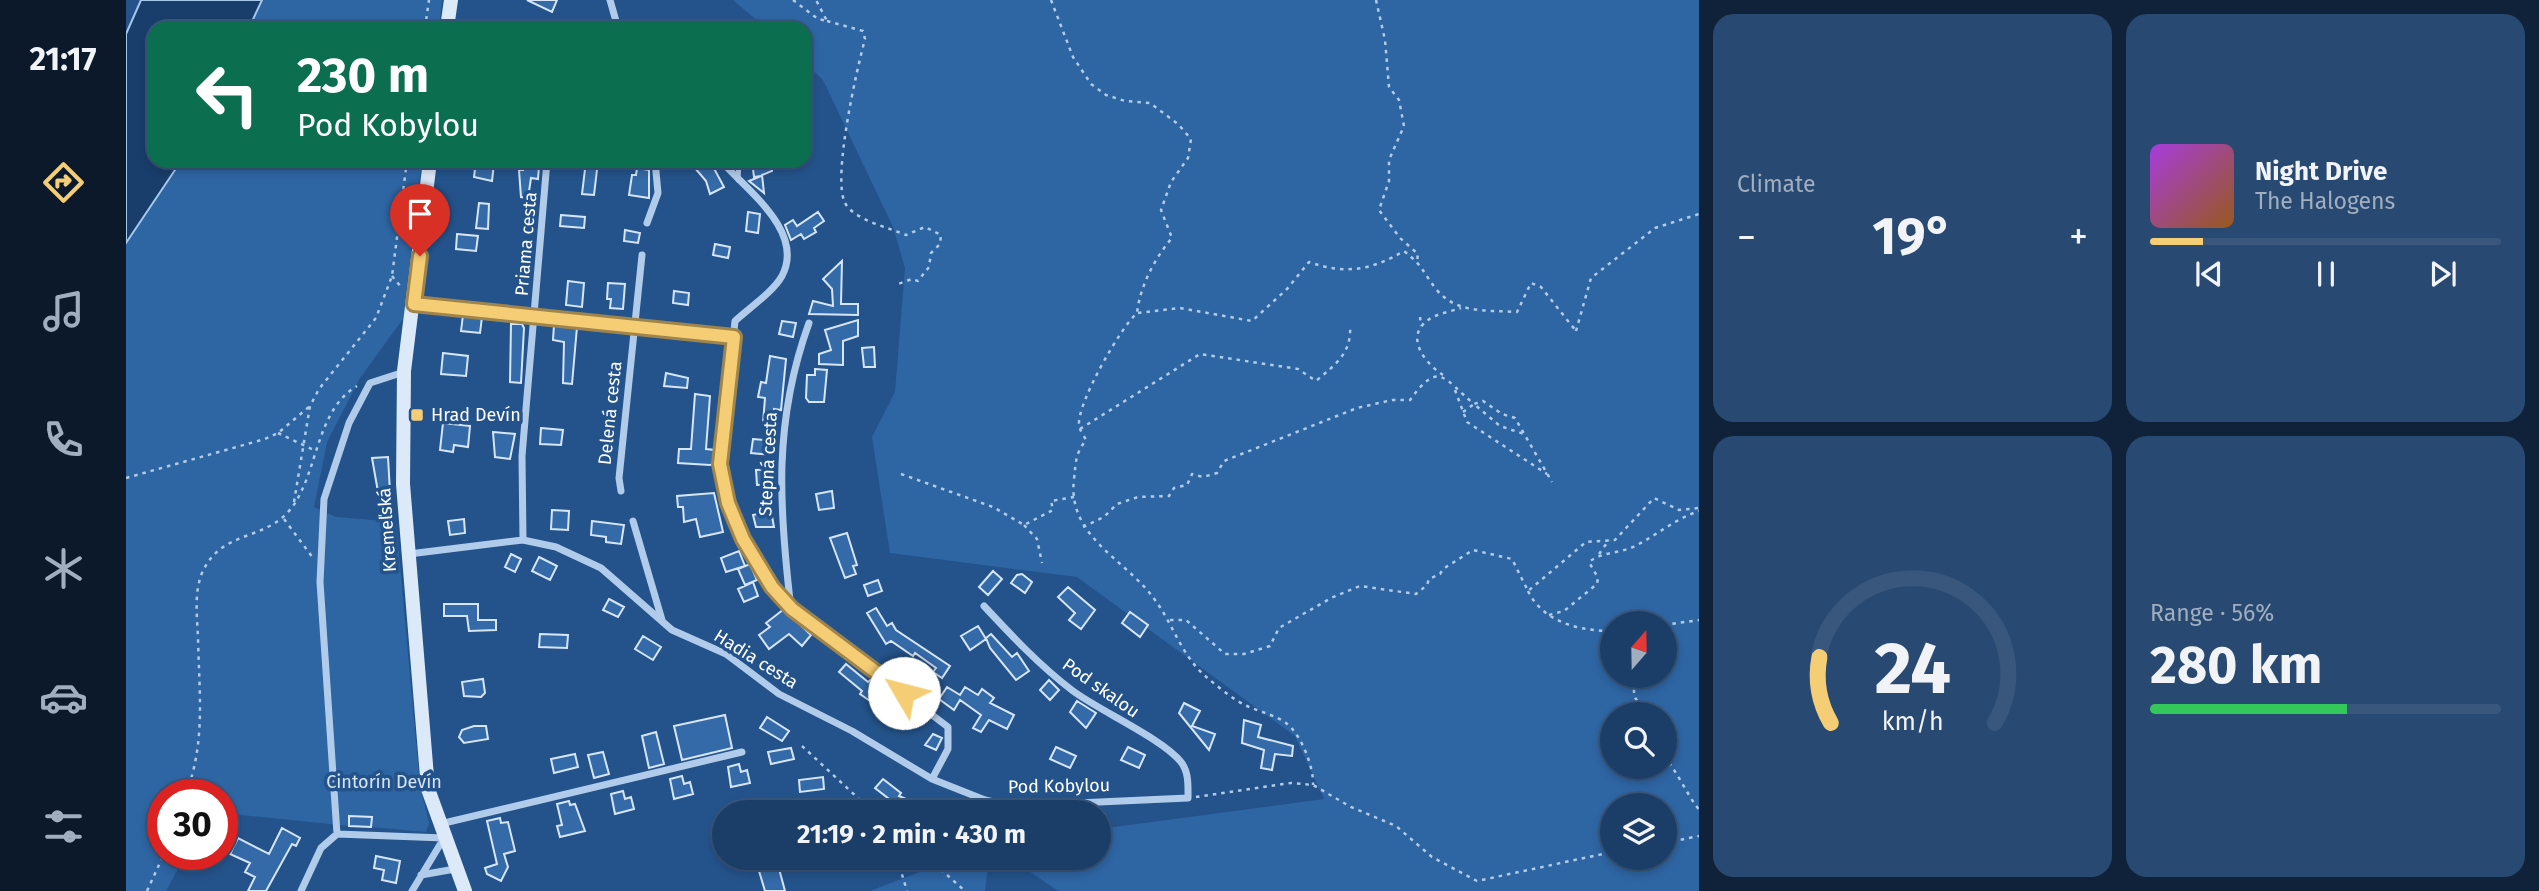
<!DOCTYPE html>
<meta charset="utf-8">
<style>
:root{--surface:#1b3e68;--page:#284971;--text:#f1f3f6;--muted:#a0aec0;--line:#39577c;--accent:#f5cd74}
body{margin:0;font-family:"Fira Sans",sans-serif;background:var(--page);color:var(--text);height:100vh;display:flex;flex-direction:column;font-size:26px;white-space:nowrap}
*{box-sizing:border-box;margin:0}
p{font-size:23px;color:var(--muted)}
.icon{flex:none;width:38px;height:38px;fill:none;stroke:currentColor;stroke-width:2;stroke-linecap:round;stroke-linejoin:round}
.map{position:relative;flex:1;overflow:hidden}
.sheet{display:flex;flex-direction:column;gap:14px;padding:14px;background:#0f2239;width:840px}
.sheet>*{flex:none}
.top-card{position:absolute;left:21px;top:21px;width:665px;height:147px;border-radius:21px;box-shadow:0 4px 10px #0003,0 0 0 2px var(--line);background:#0b6e4f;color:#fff;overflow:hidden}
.needle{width:46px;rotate:20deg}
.controls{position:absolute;left:1474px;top:611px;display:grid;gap:14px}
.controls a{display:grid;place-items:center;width:77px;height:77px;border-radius:50%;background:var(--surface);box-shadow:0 4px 10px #0003,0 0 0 2px var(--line);font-size:35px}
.speed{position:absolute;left:21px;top:779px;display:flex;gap:14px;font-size:35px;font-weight:700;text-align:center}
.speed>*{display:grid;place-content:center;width:91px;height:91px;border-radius:50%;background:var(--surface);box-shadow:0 4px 10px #0003,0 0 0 2px var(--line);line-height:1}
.speed .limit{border:10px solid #d22;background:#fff;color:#111}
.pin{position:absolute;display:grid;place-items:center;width:60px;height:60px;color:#fff;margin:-72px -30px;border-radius:50% 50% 50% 0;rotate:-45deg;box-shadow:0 0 7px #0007}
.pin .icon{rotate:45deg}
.me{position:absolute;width:77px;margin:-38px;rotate:307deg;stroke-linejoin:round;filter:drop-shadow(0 0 5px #0008)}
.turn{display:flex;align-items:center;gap:24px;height:147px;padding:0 35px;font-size:32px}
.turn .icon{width:91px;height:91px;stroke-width:2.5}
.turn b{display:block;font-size:49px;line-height:60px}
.big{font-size:52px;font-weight:700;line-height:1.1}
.sheet .card{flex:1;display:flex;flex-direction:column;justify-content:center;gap:10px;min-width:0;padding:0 24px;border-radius:21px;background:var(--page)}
.sheet .dial{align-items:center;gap:0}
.dial svg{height:182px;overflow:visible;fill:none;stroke:var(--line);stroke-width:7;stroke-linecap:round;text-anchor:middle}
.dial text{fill:var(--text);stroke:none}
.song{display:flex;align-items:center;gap:21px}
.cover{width:84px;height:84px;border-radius:10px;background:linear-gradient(135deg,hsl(280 70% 55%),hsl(30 70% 35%))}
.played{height:7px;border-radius:4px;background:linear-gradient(90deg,var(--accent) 15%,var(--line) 15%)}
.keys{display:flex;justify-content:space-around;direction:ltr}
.heat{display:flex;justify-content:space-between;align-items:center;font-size:38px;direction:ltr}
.charge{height:10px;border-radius:5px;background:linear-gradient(90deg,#34c759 56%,var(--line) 0)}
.sheet .tiles{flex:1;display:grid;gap:14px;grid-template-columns:repeat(2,1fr)}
.trip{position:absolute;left:586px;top:800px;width:399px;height:70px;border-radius:35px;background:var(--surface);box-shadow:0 4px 10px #0003,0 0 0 2px var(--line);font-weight:700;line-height:70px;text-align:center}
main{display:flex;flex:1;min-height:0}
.tab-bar{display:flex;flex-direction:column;width:126px;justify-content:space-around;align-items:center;background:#0b192a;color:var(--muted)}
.tab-bar .icon{width:49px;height:49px}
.tab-bar .active{color:var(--accent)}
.tab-bar b{font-size:32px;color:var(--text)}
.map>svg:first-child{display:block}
</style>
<main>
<nav class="tab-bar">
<b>21:17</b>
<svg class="icon active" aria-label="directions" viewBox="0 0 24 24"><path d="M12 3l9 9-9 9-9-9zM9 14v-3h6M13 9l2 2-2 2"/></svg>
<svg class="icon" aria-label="music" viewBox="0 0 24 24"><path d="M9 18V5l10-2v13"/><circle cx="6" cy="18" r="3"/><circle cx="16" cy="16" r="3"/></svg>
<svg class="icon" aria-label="phone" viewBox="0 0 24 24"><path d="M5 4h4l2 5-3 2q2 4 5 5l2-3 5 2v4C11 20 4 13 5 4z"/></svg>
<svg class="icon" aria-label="climate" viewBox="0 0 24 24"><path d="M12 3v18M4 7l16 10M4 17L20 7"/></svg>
<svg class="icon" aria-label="car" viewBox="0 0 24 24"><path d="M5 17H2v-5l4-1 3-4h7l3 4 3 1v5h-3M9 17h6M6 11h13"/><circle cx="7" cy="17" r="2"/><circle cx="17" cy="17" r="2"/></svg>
<svg class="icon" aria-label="filters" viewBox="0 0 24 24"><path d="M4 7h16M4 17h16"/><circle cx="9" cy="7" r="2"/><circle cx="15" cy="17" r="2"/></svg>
</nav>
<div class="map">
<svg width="1573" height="891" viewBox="0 0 1573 891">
<rect width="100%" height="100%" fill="#24538b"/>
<path fill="#2e65a3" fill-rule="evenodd" d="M 136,0 L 316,0 L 313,28 L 123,28 Z
M 607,0 L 1573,0 L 1573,891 L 932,891 L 884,858 L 973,858 L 973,829 L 1198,799 L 1169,736 L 951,577 L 764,553 L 746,437 L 769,392 L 779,268 L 767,227 L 697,80 L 679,63 L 679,28 L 640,28 ZM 1486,623 L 1538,623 L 1538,676 L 1486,676 ZM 1486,714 L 1538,714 L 1538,766 L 1486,766 ZM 1486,805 L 1538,805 L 1538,858 L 1486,858 Z
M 55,161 L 296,161 L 277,319 L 234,378 L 201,442 L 188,507 L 210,517 L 270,522 L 294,786 L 303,823 L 300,832 L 245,827 L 245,817 L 224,816 L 223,826 L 96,813 L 96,794 L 37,794 L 37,854 L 60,854 L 40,891 L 0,891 L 0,243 Z
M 830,858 L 863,858 L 859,891 L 744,891 Z"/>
<path fill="#193e6b" stroke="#a5c7eb" stroke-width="2" d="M 15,0 L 136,0 L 123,28 L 28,28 L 28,161 L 55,161 L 0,243 L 0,34 Z"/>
<path fill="#346aa8" stroke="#d6e6f8" stroke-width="2" d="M 401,0 L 431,0 L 426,12 Z
M 350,161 L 368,163 L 366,181 L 348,177 Z
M 460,161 L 472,161 L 468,195 L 456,194 Z
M 563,161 L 584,161 L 598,187 L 584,194 L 580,181 Z
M 626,161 L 644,161 L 646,171 L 636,175 L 638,193 L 623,181 L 635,176 L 628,177 Z
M 397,165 L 413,166 L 412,179 L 405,178 L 402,198 L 395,197 L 393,170 L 397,170 Z
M 511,168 L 523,170 L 523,198 L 503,195 L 506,175 L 510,175 Z
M 353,203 L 363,204 L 362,229 L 350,228 Z
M 622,212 L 634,214 L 632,233 L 620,231 Z
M 692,212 L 698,221 L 688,228 L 690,232 L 678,239 L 675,234 L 665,240 L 659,225 L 667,220 L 671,226 Z
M 435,215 L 459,217 L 458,228 L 434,226 Z
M 499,230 L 514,233 L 512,243 L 498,241 Z
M 331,234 L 352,236 L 350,251 L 330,249 Z
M 589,244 L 604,247 L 602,258 L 587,255 Z
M 716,261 L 715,304 L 732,304 L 732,315 L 683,314 L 687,301 L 707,306 L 706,289 L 697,279 Z
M 442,281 L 458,283 L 456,307 L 440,305 Z
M 482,283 L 499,284 L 497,309 L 484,308 L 485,299 L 481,299 Z
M 548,291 L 563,293 L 562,305 L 547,303 Z
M 337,315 L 356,317 L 354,333 L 335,331 Z
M 732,320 L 732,336 L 717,341 L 717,365 L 693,364 L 693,354 L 705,350 L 699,330 Z
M 656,321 L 670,323 L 667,337 L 653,334 Z
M 385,324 L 396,324 L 398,328 L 395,383 L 384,382 Z
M 428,325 L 451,327 L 446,384 L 437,383 L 438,342 L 427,340 Z
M 748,347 L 749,367 L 738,367 L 736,348 Z
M 317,353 L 342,356 L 340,376 L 315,374 Z
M 644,356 L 660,359 L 655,410 L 648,409 L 647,423 L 637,423 L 639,398 L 632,397 L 635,382 L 640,383 Z
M 689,369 L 701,370 L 698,402 L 683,402 L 680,398 L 681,375 L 689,375 Z
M 540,373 L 562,378 L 561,388 L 538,386 Z
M 569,394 L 584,396 L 580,449 L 589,450 L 588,464 L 584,465 L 552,463 L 553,449 L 565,449 Z
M 317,423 L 344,426 L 342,447 L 328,445 L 327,452 L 314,450 Z
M 415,428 L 437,430 L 435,445 L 414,444 Z
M 367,432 L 389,434 L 384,459 L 369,457 Z
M 627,439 L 648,441 L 647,455 L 625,453 Z
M 262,457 L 264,492 L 252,492 L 246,458 Z
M 643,469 L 644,484 L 631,485 L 630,470 Z
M 706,491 L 708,508 L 693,510 L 690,494 Z
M 588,493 L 597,532 L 574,537 L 570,519 L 558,522 L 557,507 L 552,507 L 551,496 Z
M 426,510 L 443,511 L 442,530 L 425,529 Z
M 645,511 L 648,527 L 630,527 L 627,515 Z
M 338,519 L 339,533 L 324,535 L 322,521 Z
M 466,521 L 498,525 L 495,544 L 480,542 L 480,537 L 465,535 Z
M 721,533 L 731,565 L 727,566 L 730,574 L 719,578 L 704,538 Z
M 613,551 L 619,566 L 600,572 L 595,558 Z
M 385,554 L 395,559 L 389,572 L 379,567 Z
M 413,557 L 431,566 L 424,580 L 406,571 Z
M 624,564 L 631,580 L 619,585 L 612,569 Z
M 867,571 L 876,579 L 862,595 L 853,587 Z
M 896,574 L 906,582 L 899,593 L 885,583 L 891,575 Z
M 752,580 L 756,591 L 742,596 L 738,585 Z
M 627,582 L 632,596 L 618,602 L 612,589 Z
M 942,587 L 969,610 L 955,629 L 943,620 L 949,613 L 932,597 Z
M 483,599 L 498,607 L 492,617 L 477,610 Z
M 318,604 L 352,604 L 352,620 L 370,620 L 370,630 L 343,631 L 341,616 L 318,616 Z
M 750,608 L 761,626 L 766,623 L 770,630 L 824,666 L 816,678 L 807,672 L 810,668 L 789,653 L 787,656 L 765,641 L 760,644 L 741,613 Z
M 658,609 L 685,635 L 676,646 L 663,634 L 643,649 L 633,635 L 644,627 L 640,623 Z
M 1004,612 L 1022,625 L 1014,637 L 996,623 Z
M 852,626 L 860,639 L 844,650 L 835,636 Z
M 414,634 L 442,635 L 441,648 L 413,647 Z
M 865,634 L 886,657 L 891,653 L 903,671 L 890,680 L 864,648 L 860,638 Z
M 517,636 L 535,647 L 527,660 L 509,649 Z
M 720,664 L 742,682 L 747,678 L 784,707 L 773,721 L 734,694 L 736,691 L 713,672 Z
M 357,679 L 359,693 L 355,697 L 338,696 L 336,682 Z
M 923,680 L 933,690 L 924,700 L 914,690 Z
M 821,687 L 834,695 L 839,687 L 852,695 L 856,689 L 868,698 L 864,703 L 888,715 L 881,729 L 863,720 L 855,732 L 847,728 L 855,715 L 834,700 L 828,710 L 813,699 Z
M 951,701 L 970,713 L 960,728 L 944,712 Z
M 1058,703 L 1074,711 L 1066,726 L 1089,734 L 1083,750 L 1053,713 Z
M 599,715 L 606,748 L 556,760 L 548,726 Z
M 641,717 L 663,731 L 656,741 L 634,728 Z
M 1118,720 L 1135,725 L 1132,737 L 1167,746 L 1166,756 L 1149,754 L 1146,770 L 1135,768 L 1138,750 L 1116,743 Z
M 348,726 L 360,726 L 362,739 L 338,743 L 333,737 L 336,730 Z
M 530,732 L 538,764 L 523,768 L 516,736 Z
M 807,734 L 816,738 L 810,750 L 799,745 Z
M 930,747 L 950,756 L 944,768 L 924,759 Z
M 1002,747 L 1019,755 L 1013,768 L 995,760 Z
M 665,748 L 668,759 L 645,764 L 642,752 Z
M 477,752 L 483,774 L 468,778 L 462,755 Z
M 449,754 L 452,767 L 428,773 L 425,759 Z
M 613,764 L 615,772 L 621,770 L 624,783 L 605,787 L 602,767 Z
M 556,776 L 558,784 L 564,782 L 567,794 L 548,799 L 544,779 Z
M 697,777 L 698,789 L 674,792 L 673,780 Z
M 757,779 L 775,793 L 773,796 L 810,812 L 780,812 L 749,788 Z
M 497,791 L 499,799 L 505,797 L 508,809 L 489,814 L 485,794 Z
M 443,801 L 444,805 L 449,804 L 459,831 L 434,837 L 431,826 L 436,825 L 431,804 Z
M 223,816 L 246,817 L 245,827 L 223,826 Z
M 374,818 L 375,823 L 382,822 L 389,851 L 378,854 L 382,867 L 375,881 L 361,874 L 359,868 L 371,864 L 361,821 Z
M 156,828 L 174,838 L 170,846 L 166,844 L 140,891 L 122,891 L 129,877 L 119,872 L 124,863 L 104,854 L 112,838 L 143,854 Z
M 250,856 L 274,861 L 270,883 L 256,880 L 258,870 L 248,868 Z
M 652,865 L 659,891 L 639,891 L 633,871 Z"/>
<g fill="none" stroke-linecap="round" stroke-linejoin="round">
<path stroke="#b1ccea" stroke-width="2.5" stroke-dasharray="3.5 5" stroke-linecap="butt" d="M 667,0 L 692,19 L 701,21 L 690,0
M 925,0 L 947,57 L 965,84 L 980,95 L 999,101 L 1024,103 L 1052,124 L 1065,139 L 1062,158 L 1045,182 L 1035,210 L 1046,238 C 1028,259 1014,287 1011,313 C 995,327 951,403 953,425 C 953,429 958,436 960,440 C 949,454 950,462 948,479 C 941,536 997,558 1026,596 C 1046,621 1054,653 1078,675 C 1091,686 1106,699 1121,706 C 1134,712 1149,715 1160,723 C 1175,734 1188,767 1187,785
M 1250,0 L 1259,40 L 1263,87 L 1273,100 L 1278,126 L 1263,160 L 1263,181 L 1253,210 L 1274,238 L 1292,254 L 1291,261
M 701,21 L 737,31 L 739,39 C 731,69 706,177 719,203 C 728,220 764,228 780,235 L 799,227 L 815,235 L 814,244 L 805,253 L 803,267 L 792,281 L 786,279 L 772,284
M 299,28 L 303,0
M 266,276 L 275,287
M 1012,313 L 1054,308 L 1126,321 L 1161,289 L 1183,262 C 1219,275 1246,270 1278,251 C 1298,267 1296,271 1310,289 C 1330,314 1361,310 1391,312 L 1405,283 L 1415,287 L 1450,331
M 1294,317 L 1295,326
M 1450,331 L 1465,278 L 1529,228 L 1573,214
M 1317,375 C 1297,362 1276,333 1307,317 C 1315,313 1326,311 1335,308
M 1329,390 L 1341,422 L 1421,474
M 1337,412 L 1348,404 L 1374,426 L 1398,434
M 954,429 L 1074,354 L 1172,369 L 1190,381 C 1210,364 1226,353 1224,325
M 152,433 L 190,451
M 775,474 L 867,507 L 898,525 L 927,510 L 925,501 L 948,497
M 0,478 L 139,439 L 152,433 L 184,406
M 168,502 L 184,406 L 193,389 L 250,318 L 266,276 L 281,161
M 158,519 L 187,558
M 898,525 L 911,539 L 916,563
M 957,527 L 978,517 L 991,504 L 1012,497 L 1043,496 L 1048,488 L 1061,485 L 1066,474 L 1077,477 L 1091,473 L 1098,461 L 1231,408 L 1266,400 L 1284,400 C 1313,360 1317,378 1348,404 L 1357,401 L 1376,414 L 1389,418 L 1426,482
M 1473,554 L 1483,540
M 1402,591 C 1417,622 1453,631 1486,631
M 1423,615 L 1438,611 L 1471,584 L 1472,578 L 1463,562 C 1477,551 1493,554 1509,546 C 1531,535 1549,519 1573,511
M 1044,620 L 1060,620 L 1099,654 L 1118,654 L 1144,646 L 1153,628 L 1205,598 L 1234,586 L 1290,594 L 1301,585 L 1303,579 L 1314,574 L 1317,569 L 1347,550 L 1386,559 L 1402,591 L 1460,542 L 1489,540 L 1528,498 L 1553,510 L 1573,508
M 1538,625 L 1573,620
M 1507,676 L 1503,683 L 1508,687 L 1508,696 L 1520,714
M 676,746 L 747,812
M 1538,756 C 1549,768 1567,805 1573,809
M 60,794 C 80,741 73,693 72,637 C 71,616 68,593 76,573 C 98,523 150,547 175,492 C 192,458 195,407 231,386
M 1070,797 L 1165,783 L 1187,785 L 1225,807 L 1270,826 L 1306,857 L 1351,881 L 1486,852
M 1538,843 L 1573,836
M 771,858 L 781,891
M 802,858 L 839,891
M 21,891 L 38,854"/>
<path stroke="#b1ccea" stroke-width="5" d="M 612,180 L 613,161"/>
<path stroke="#b1ccea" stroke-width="7" d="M 484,0 L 492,28
M 595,161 C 622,191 679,232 656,276 C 647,292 623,308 609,321 L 594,464 L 602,504 L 617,539 L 646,587 L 666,609 L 822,727 L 822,749 L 806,779
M 521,223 L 532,193 L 529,161
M 288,304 L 608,337
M 495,491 L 493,478 L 516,255
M 507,521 L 536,620
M 397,540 L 396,456 L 421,161
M 283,554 L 397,540 L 430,547 L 475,568 L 546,630 L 600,654 L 653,694 L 726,731 L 806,779 L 859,800 L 886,806 L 1062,798 C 1062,786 1063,772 1055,762 C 1037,739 974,711 947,691 C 914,666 886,636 858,606
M 665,609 C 653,507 647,422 683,323
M 314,824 L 616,752
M 211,834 L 194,582 L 198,499 L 223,423 L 244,383 L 278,372
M 295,875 L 329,869
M 175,891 L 195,848 L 211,834 L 318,838 L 286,891"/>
<path stroke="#dce9f8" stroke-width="14" d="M 321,28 L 325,0
M 304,161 L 278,371 L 277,484 L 302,789 L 339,891"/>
</g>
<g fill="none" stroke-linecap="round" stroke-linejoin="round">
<g stroke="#9f854b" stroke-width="18">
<path id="route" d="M 294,256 L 288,304 L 608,337 L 594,464 L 602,503 L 617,539 L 646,587 L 666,609 L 778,693"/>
</g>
<use href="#route" stroke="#f5cd74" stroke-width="12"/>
</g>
<rect fill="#f5cd74" stroke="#24538b" stroke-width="2.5" x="284" y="408" width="14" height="14" rx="3.5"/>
<g text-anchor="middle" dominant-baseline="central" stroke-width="7" stroke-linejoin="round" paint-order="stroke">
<g font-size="18" fill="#fff" stroke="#24538b">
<text transform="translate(400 244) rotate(-85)">Priama cesta</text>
<text transform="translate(484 413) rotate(-84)">Delená cesta</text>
<text transform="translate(642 464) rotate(-87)">Stepná cesta</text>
<text transform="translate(261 530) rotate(-94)">Kremeľská</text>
<text transform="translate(630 659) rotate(32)">Hadia cesta</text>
<text transform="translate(975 688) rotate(35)">Pod skalou</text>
<text transform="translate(933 786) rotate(-1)">Pod Kobylou</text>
</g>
<g font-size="18" fill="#fff" stroke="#24538b" text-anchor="start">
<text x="305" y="415">Hrad Devín</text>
</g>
<g font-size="18" fill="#d6e6f8" stroke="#24538b">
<text x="258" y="782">Cintorín Devín</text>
</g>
</g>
</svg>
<div class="controls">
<a><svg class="needle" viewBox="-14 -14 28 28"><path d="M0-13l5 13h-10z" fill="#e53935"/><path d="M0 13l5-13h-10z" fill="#a0aec0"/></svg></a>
<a><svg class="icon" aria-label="search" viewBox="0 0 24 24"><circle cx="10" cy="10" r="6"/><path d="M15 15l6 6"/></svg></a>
<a><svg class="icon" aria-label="layers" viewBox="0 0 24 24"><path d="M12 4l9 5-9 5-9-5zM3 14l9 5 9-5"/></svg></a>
</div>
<div class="speed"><div class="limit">30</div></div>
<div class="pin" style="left:294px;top:256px;background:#d93025"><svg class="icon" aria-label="arrive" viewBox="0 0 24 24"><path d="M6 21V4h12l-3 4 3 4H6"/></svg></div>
<svg class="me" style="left:778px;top:693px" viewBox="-20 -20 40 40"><circle r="19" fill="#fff"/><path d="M0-13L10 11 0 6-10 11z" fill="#f5cd74"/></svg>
<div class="trip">21:19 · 2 min · 430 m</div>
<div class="top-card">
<div class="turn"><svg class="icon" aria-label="left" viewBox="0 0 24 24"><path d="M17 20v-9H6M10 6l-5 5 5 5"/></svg><div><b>230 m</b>Pod Kobylou</div></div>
</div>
</div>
<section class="sheet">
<div class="tiles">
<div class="card"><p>Climate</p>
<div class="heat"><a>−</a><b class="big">19°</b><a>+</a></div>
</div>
<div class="card">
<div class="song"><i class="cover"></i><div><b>Night Drive</b><p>The Halogens</p></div></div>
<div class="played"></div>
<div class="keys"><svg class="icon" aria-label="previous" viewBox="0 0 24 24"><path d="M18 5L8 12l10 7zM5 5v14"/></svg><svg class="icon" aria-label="pause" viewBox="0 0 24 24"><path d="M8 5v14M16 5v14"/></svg><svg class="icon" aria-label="next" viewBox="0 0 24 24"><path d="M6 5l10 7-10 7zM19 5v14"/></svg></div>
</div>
<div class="card dial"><svg viewBox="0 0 100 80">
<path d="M14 69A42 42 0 1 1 86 69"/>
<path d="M14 69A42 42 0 0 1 9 40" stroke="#f5cd74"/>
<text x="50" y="56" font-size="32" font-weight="700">24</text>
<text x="50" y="72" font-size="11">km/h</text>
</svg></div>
<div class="card"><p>Range · 56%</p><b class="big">280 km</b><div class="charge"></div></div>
</div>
</section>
</main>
